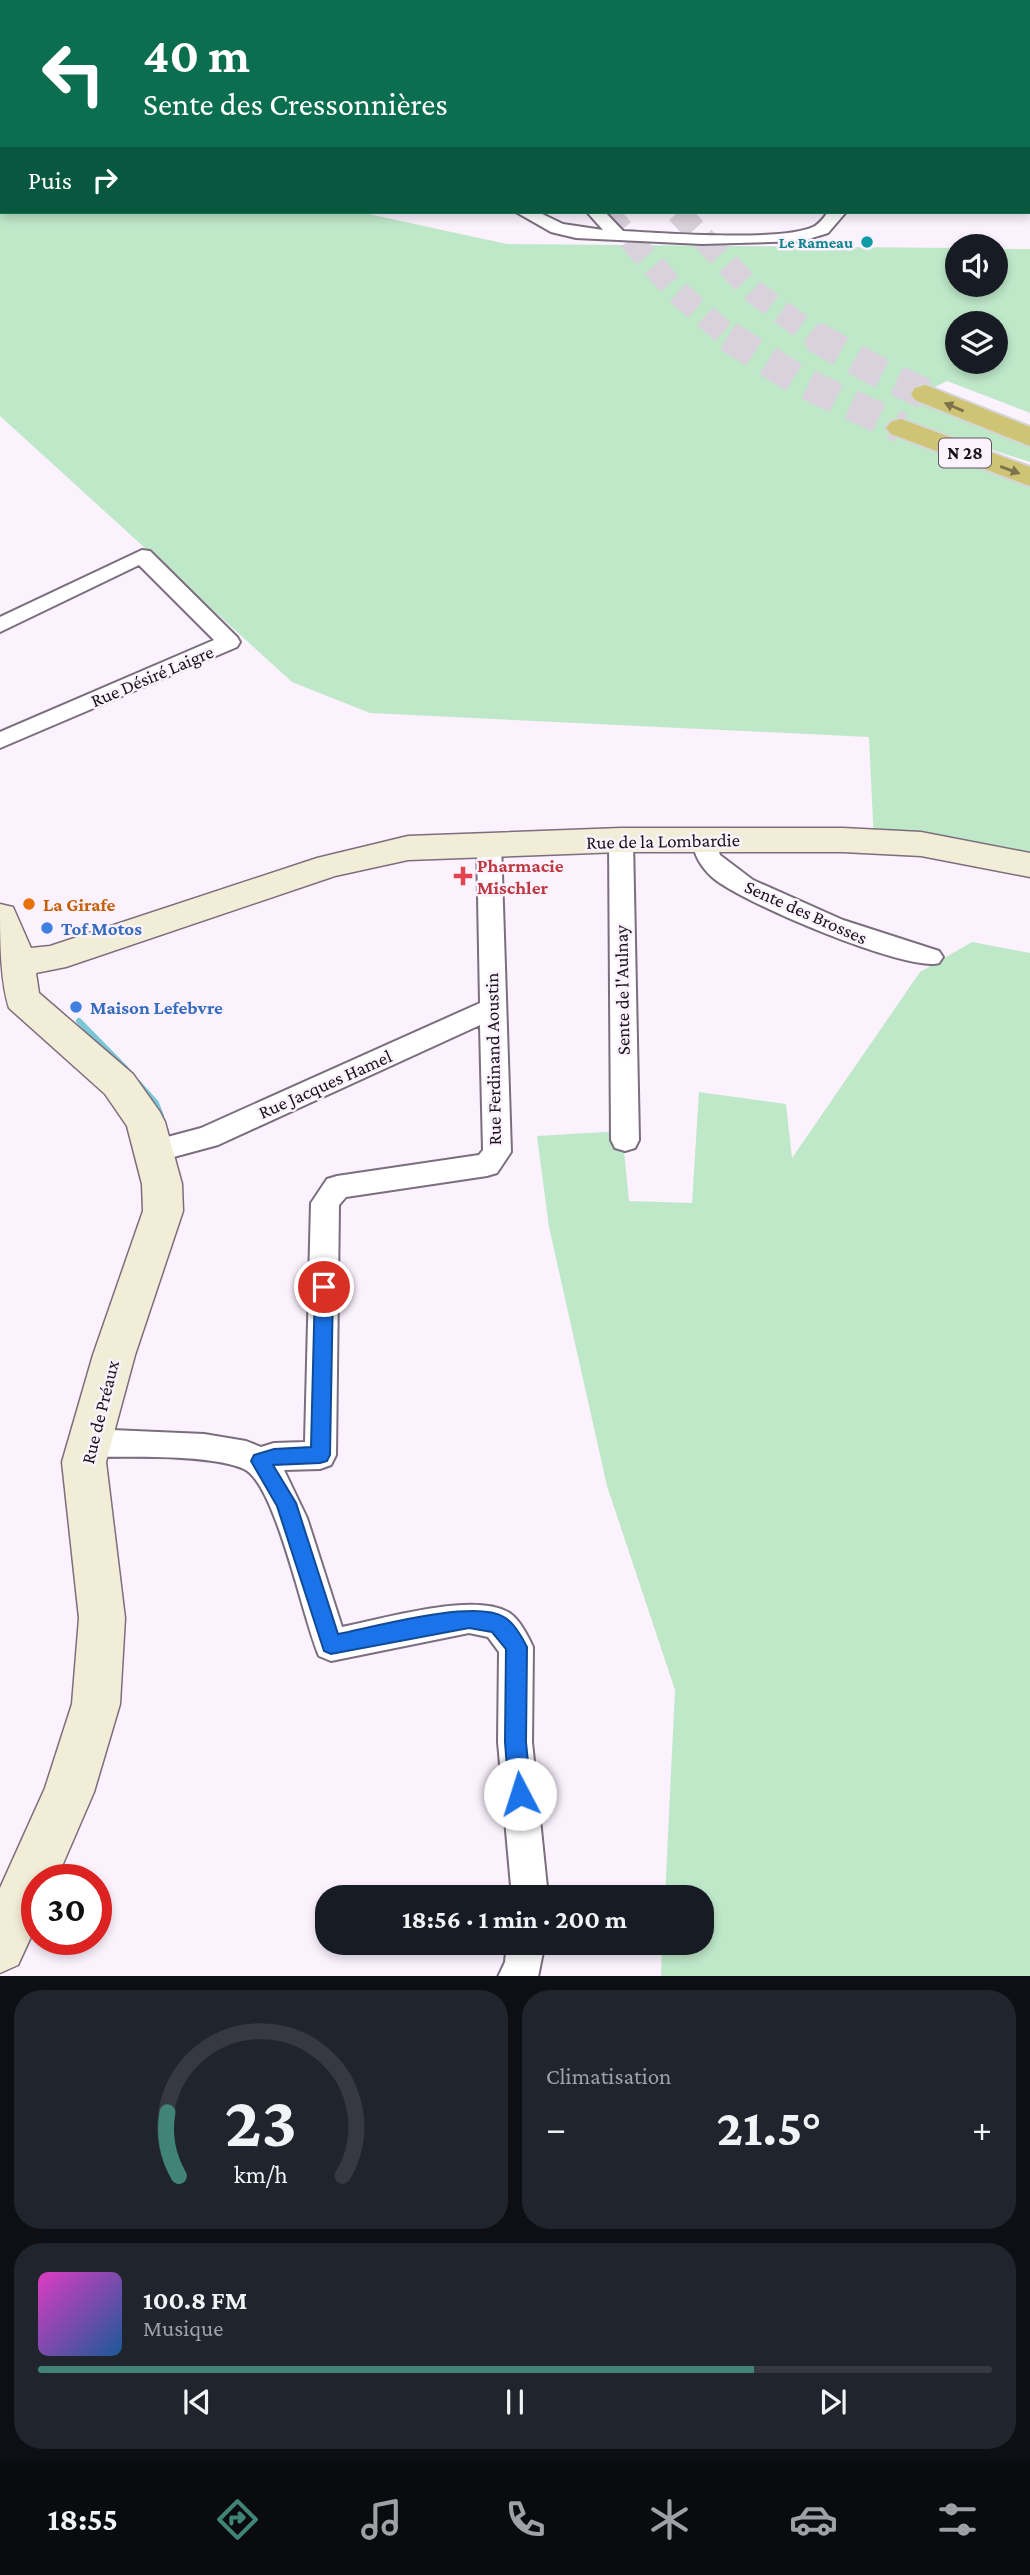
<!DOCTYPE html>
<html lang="fr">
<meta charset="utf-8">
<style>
:root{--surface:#171b24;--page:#20242c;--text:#f1f3f6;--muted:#9ea1a6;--line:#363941;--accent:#408477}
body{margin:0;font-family:"Crimson Pro",serif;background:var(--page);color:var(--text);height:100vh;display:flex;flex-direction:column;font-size:26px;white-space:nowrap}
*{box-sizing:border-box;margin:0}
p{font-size:23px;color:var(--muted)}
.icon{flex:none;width:38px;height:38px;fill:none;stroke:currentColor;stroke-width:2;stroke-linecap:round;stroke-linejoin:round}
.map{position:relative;height:1976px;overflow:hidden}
.panel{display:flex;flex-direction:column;gap:14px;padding:14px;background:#0d0f14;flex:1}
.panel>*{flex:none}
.guide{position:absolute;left:0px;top:0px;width:1031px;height:214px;box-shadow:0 4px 10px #0003;background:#0b6e4f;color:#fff;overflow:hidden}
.fabs{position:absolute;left:945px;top:234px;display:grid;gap:14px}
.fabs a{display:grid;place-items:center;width:63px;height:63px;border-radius:50%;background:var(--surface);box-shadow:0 4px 10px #0003;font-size:35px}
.speed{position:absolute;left:21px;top:1864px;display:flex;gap:14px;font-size:35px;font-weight:700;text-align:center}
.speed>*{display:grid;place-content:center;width:91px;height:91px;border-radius:50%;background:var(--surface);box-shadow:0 4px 10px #0003;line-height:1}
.speed .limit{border:10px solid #d22;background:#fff;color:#111}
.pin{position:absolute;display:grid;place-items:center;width:60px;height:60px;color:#fff;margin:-30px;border:4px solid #fff;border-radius:50%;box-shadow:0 2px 7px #0007}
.me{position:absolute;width:77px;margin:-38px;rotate:355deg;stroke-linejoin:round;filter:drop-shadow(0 0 5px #0008)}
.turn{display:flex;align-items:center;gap:24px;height:147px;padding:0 28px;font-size:32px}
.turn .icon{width:91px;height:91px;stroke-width:2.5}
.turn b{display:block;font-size:49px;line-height:60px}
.then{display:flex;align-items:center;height:66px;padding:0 28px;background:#0003;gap:14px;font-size:26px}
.big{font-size:52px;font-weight:700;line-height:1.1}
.panel .tile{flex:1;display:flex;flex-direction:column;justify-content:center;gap:10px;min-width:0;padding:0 24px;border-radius:28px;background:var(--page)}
.panel .dial{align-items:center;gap:0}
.dial svg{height:182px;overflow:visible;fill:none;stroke:var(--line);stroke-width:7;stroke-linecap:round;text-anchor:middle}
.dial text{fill:var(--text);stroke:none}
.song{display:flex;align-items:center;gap:21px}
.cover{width:84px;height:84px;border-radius:10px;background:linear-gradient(135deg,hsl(310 70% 55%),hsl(210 70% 35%))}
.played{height:7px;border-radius:4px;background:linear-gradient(90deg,var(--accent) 75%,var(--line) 75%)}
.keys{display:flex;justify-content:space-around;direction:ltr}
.heat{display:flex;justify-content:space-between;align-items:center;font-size:38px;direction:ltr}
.panel .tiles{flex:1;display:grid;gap:14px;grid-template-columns:1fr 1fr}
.tile:last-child{grid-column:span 2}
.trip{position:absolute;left:315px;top:1885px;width:399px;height:70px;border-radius:28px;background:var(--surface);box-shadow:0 4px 10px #0003;font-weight:700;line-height:70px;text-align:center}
.menu{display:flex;height:112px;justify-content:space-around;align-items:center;background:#090b0e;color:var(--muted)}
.menu .icon{width:49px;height:49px}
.menu .current{color:var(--accent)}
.menu b{font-size:32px;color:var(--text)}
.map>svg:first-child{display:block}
</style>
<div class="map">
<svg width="1030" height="1977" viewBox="0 0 1030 1977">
<rect width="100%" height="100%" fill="#fbf2fe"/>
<path fill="#bfe8c9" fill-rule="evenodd" d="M 0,0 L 90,2 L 2,2 L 2,212 L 368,212 L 373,215 L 507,244 L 957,248 L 957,285 L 996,285 L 996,249 L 1030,249 L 1030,413 L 947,381 L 915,397 L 1030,443 L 1030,462 L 906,422 L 1030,485 L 1030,861 L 874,843 L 869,737 L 370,713 L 292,682 L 0,416 ZM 957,324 L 996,324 L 996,362 L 957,362 Z
M 972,942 L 1030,953 L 1030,1976 L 661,1976 L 662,1943 L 702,1942 L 702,1897 L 665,1897 L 675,1690 L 607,1486 L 549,1227 L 537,1136 L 622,1131 L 629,1201 L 692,1203 L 699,1092 L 786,1104 L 792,1158 L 920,972 Z"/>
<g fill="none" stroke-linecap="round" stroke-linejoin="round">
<path stroke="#7bc7d5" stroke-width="6" d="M 79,1021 L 126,1069
M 138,1083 L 156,1103 L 161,1116"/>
<path stroke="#d9d1dc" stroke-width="24" stroke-dasharray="24 12" stroke-linecap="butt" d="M 413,0 L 415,2
M 487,0 L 489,2
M 606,212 L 676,291 L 730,338
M 678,212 L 753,291 L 817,338"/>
<path stroke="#d9d1dc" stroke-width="31" stroke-dasharray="31 16" stroke-linecap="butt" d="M 728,336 L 796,379 L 901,428
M 814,336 L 873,369 L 925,394"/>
<g stroke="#7b6e7e" stroke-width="4">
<path id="street" d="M 156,0 L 171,0 L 155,2 Z
M 188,0 L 203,0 L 187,2 Z
M 516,212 L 538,212 L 563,224 L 603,230 L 587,212 L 605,212 L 623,231 C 662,233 781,242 813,227 C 820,224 824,217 828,212 L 846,212 L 828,233 L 802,241 L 702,244 L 576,238 L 551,232 Z
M 142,550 L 150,551 L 237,637 L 240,642 L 237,647 L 0,748 L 0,732 L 214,640 L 139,565 L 0,632 L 0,617 Z
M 621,832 L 630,834 L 633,840 L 639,1140 L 635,1148 L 625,1151 L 615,1148 L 611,1140 L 609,840 L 612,834 Z
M 704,832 L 713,834 L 720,855 L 753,880 L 843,920 L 939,951 L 943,957 L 939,963 C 908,973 738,901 712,877 C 701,867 694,855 692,840 L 695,834 Z
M 489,835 L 498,837 L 501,843 L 511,1152 L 497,1173 L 487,1176 L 346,1197 L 339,1205 L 336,1455 L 331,1465 L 320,1469 L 284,1470 L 307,1518 L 342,1627 C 383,1619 472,1592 508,1612 C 519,1618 528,1636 533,1647 L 532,1742 L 548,1897 L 512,1897 L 498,1742 L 499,1652 L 488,1637 L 469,1633 L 331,1661 L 319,1656 C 303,1620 276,1484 244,1469 C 212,1454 127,1457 89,1457 L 78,1453 L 73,1443 L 78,1433 L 89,1429 L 204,1434 L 246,1441 L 261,1447 L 274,1443 L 305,1442 L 311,1203 L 327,1179 L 337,1176 L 479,1155 L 483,1150 L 480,1025 L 218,1145 L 155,1162 L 145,1159 L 141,1151 L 145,1143 L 201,1128 L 480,1003 L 477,843 L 480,837 Z
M 507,1942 L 545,1942 L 538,1977 L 498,1977 L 505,1962 Z"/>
</g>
<g stroke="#7b6e7e" stroke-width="3">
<path id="secondary" d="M 539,0 L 559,0 L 560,2 L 539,2 Z
M 1029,81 L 1030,81 L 1030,95 L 1029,95 Z
M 621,828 L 843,828 L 921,832 L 1030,853 L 1030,877 L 921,856 L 843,852 L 621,852 L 408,860 L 335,876 L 66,967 L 36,973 L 39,993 L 133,1074 L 160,1112 L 165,1122 L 182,1184 L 183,1211 L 135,1355 L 106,1462 L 125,1618 L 120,1704 L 94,1792 L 56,1880 L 37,1880 L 37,1924 L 18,1965 L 0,1973 L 0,1888 L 45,1788 L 72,1704 L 79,1618 L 62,1462 L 93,1355 L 143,1211 L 142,1184 L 127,1126 L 105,1094 L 9,1008 C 0,980 0,936 0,904 L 13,907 L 31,948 L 50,946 L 317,858 L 408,836 Z"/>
</g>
<g stroke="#d5d5d6" stroke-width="4">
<path id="highway" d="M 925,385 L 1030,427 L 1030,446 L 915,400 L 911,394 L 915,388 Z
M 901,419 L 1030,467 L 1030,486 L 891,434 L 886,428 L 891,422 Z"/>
</g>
<use href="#street" fill="#fff" fill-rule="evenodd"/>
<use href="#secondary" fill="#f1edd6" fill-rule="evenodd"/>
<use href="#highway" fill="#cfc475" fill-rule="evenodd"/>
</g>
<path fill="#c5b5a8" d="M 580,0 L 613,0 L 606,2 L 582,2 Z
M 989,0 L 1020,0 L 1019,2 L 990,2 Z"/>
<path fill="#a09388" d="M 592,0 L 613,0 L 606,2 L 592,2 Z"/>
<defs><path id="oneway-solid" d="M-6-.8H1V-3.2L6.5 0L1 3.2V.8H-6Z" transform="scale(1.75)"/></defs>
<g fill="#7d744c">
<use href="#oneway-solid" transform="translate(954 407) rotate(-157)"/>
<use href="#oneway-solid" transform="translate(1010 470) rotate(20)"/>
</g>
<path fill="#1a73e8" stroke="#114b97" stroke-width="2" d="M 324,1280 L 330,1282 L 333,1287 L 330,1455 L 327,1461 L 320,1463 L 273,1465 L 296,1503 L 338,1634 C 374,1627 474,1599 504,1617 C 513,1622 522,1637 527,1647 L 526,1742 L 531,1794 L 528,1801 L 520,1804 L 512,1801 L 509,1794 L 505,1742 L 506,1649 L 492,1632 L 469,1628 L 331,1654 L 324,1651 L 277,1506 L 251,1461 L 254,1455 L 274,1449 L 311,1447 L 315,1287 L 317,1282 Z"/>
<circle fill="#0f9aa8" stroke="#fbf2fe" stroke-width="2.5" cx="867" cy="242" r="7"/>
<path fill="#e0444e" stroke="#fbf2fe" stroke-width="2.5" d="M459.5 865.5h7v7h7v7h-7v7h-7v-7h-7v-7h7z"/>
<circle fill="#e8710a" stroke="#fbf2fe" stroke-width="2.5" cx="29" cy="904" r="7"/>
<g fill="#3f7fe0" stroke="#fbf2fe" stroke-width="2.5">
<circle cx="47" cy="928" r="7"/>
<circle cx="76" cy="1007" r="7"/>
</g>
<g text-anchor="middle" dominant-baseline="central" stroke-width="5" stroke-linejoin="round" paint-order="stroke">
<g font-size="16" font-weight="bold" fill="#0d838f" stroke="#fbf2fe" text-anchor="end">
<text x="853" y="242">Le Rameau</text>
</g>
<rect fill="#fbf2fe" stroke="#5c565e" stroke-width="2" x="939" y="438.5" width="52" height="29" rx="5"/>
<g font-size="18" font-weight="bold" fill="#181319">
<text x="965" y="453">N 28</text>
</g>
<g font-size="19" fill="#181319" stroke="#fbf2fe">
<text transform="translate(152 676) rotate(-23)">Rue Désiré Laigre</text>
<text transform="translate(663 841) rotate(-1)">Rue de la Lombardie</text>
<text transform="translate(806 912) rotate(24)">Sente des Brosses</text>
<text transform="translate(622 990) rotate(-91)">Sente de l'Aulnay</text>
<text transform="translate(493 1059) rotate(-91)">Rue Ferdinand Aoustin</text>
<text transform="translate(325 1084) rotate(-24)">Rue Jacques Hamel</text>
<text transform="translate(100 1412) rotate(-76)">Rue de Préaux</text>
</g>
<g font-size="19" font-weight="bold" fill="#be3a42" stroke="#fbf2fe" text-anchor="start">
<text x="477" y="865">Pharmacie<tspan x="477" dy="22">Mischler</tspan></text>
</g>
<g font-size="19" font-weight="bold" fill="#c56008" stroke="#fbf2fe" text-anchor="start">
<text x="43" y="904">La Girafe</text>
</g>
<g font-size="19" font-weight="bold" fill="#366cbe" stroke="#fbf2fe" text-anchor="start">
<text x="61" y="928">Tof Motos</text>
<text x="90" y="1007">Maison Lefebvre</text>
</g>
</g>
</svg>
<div class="fabs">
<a><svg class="icon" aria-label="sound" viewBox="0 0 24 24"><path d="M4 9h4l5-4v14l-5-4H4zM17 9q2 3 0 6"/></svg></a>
<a><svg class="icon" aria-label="layers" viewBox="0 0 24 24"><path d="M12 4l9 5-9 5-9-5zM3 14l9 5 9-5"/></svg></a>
</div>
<div class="speed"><div class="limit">30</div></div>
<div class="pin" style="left:324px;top:1287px;background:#d93025"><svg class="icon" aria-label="arrive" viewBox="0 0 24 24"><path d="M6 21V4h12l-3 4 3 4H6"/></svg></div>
<svg class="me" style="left:520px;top:1794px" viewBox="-20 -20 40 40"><circle r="19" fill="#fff"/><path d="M0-13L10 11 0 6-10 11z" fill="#1a73e8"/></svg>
<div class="trip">18:56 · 1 min · 200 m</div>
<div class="guide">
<div class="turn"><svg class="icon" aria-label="left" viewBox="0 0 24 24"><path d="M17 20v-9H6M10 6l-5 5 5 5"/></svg><div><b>40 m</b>Sente des Cressonnières</div></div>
<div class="then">Puis<svg class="icon" aria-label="right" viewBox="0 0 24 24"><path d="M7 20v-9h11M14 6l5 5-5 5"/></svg></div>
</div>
</div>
<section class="panel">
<div class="tiles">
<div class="tile dial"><svg viewBox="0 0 100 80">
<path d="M14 69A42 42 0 1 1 86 69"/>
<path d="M14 69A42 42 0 0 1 9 41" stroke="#408477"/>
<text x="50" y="56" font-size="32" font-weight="700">23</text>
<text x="50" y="72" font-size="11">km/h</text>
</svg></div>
<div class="tile"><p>Climatisation</p>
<div class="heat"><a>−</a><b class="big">21.5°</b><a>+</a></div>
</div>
<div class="tile">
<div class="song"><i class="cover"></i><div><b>100.8 FM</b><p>Musique</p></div></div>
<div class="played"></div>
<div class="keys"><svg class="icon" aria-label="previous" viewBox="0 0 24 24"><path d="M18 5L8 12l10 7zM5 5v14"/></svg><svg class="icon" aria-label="pause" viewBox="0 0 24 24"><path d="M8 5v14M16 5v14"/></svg><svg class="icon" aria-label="next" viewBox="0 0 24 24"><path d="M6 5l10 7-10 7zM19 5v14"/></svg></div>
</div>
</div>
</section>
<nav class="menu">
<b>18:55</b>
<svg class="icon current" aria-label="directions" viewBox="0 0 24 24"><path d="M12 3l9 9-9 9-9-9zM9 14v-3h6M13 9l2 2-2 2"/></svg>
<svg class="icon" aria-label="music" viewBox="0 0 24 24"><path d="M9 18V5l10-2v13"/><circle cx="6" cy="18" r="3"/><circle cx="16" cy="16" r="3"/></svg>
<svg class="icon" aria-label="phone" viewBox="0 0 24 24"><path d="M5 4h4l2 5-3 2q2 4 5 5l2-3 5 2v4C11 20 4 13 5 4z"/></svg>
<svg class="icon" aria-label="climate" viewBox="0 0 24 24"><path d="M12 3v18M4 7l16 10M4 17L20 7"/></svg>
<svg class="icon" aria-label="car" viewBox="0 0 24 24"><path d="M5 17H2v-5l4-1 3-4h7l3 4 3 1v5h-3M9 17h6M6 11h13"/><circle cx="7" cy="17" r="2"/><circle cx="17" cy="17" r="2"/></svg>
<svg class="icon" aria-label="filters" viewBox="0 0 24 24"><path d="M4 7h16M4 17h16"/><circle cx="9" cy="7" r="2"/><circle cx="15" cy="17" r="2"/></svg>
</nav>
